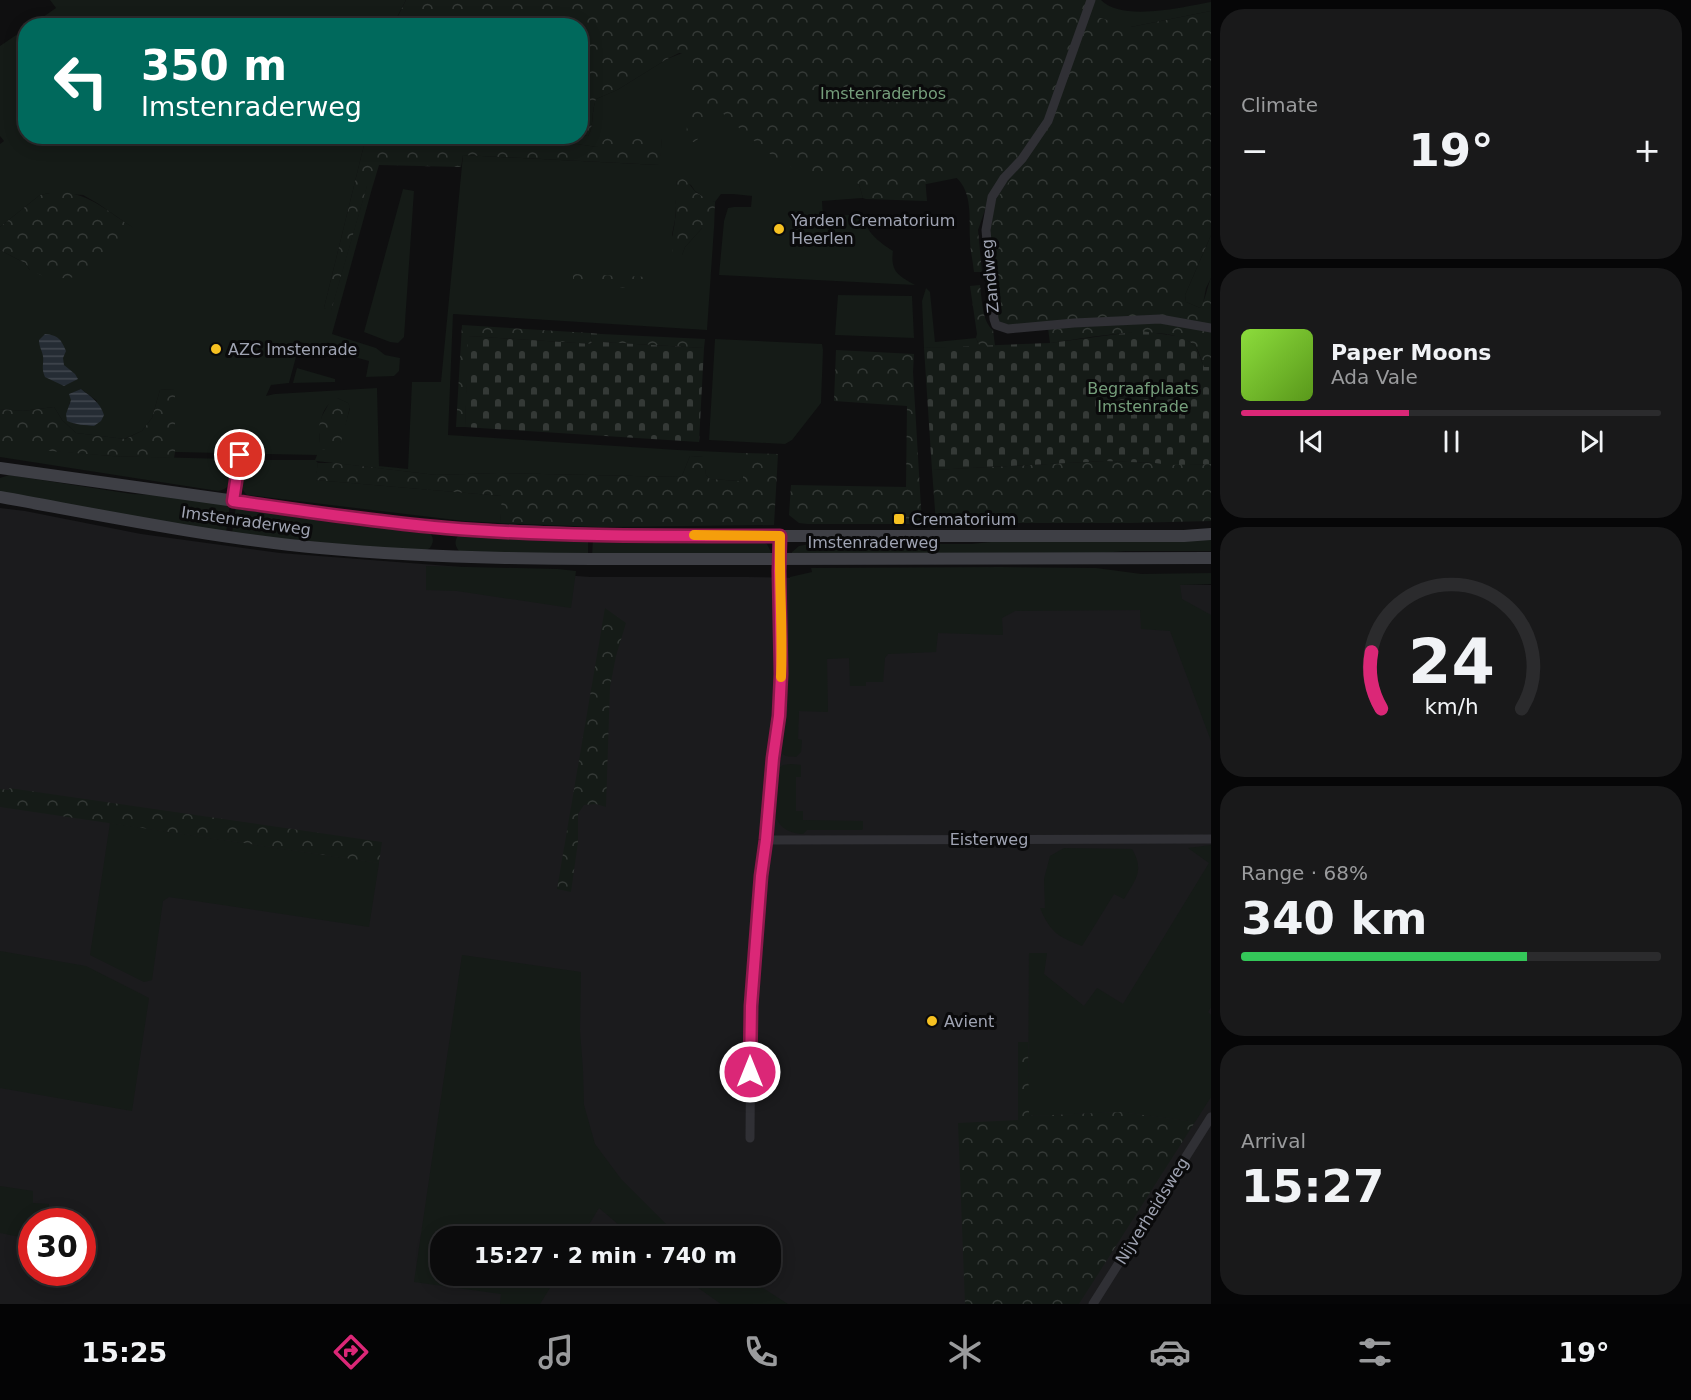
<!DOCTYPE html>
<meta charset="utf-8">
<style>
:root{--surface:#0b0b0c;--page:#19191a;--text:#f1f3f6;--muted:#9a9b9d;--line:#2b2b2d;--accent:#db2777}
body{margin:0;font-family:"DejaVu Sans",sans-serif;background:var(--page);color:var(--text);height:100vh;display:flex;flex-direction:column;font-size:22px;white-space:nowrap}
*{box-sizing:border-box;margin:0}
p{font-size:20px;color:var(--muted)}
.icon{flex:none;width:33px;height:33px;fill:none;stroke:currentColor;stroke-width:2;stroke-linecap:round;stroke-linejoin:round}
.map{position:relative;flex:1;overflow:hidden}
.details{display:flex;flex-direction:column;gap:9px;padding:9px;background:#060607;width:480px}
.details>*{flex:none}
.hud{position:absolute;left:18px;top:18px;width:570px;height:126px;border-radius:24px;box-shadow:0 3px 15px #0003,0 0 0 2px var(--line);background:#00695c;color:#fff;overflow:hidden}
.speed{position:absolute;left:18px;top:1208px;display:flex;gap:12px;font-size:30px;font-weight:700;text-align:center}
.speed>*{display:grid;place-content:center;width:78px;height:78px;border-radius:50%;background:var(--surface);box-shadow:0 3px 15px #0003,0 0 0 2px var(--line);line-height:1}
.speed .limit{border:9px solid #d22;background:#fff;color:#111}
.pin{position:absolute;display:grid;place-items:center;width:51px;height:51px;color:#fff;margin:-26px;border:3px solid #fff;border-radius:50%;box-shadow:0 2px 6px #0007}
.me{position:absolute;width:66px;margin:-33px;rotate:0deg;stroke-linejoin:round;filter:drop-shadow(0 0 4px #0008)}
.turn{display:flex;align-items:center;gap:21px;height:126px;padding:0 24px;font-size:27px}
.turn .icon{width:78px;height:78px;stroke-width:2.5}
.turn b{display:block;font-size:42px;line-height:51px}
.big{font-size:45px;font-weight:700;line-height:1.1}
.details .card{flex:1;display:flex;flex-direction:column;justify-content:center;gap:9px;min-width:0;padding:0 21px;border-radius:24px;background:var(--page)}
.details .dial{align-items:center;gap:0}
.dial svg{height:156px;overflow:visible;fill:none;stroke:var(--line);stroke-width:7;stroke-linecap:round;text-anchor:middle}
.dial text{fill:var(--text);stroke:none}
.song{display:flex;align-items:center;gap:18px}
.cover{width:72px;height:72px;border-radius:9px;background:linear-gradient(135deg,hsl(90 70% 55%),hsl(90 70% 35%))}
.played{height:6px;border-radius:3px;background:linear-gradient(90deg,var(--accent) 40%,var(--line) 40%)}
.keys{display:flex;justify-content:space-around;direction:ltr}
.heat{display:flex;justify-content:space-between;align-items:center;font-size:33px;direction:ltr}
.charge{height:9px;border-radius:4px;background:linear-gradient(90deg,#34c759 68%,var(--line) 0)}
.trip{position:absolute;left:430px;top:1226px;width:351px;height:60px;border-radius:24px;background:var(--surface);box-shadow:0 3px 15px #0003,0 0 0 2px var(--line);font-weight:700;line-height:60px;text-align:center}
.tab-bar{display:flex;height:96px;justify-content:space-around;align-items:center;background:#040405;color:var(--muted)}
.tab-bar .icon{width:42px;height:42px}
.tab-bar .active{color:var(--accent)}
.tab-bar b{font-size:27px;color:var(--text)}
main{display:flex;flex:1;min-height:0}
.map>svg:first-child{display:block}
</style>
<main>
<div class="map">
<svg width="1211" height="1304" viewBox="0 0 1211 1304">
<defs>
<pattern id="forest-crowns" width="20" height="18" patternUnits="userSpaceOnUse" patternTransform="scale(1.5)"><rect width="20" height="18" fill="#151b17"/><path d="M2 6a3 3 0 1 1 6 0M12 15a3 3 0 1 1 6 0" fill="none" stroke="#343936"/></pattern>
<pattern id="cemetery-stones" width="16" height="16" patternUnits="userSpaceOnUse" patternTransform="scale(1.5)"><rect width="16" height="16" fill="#151b17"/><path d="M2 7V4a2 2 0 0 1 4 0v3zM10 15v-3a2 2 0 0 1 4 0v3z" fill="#343936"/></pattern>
<pattern id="water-rules" width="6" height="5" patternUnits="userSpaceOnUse" patternTransform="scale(1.5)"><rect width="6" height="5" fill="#252c34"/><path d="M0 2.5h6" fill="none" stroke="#41474f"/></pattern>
</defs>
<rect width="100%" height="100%" fill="#0f0f10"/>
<path fill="#1b1b1d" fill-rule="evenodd" d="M 0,508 L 25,511 L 141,534 L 280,553 L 590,577 L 746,577 L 1211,585 L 1211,1304 L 0,1304 ZM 32,1221 L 82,1221 L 82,1272 L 32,1272 ZM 441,1236 L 771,1236 L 771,1275 L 441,1275 Z"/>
<path fill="#151b17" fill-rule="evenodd" d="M 50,0 L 406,0 L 393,25 L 30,26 L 56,8 Z
M 408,0 L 1101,0 C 1122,22 1183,7 1211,2 L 1211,11 L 1131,27 L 1025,213 L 992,194 L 961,182 L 957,178 L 927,184 L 896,188 L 859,184 L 863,198 L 822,201 L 823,217 L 861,214 C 868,233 876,240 893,251 C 890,272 899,276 915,285 L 719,275 L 724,221 L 728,208 L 734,207 L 751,207 L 752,196 L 733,194 L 721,194 L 715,202 L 707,200 L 695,191 L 691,185 L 676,180 L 678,192 L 675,205 L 675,220 L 672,235 L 682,255 L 685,247 L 702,228 L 714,228 L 707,330 L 453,314 L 448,435 L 678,450 L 743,453 L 743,478 L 739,481 L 710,479 L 706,475 L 703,457 L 690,456 L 682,476 L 679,477 L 498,473 L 436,475 L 316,461 L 318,463 L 316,480 L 503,496 L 500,523 L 464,521 L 247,495 C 238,487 240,472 246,461 L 254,460 L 315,460 L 317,455 L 175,452 L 175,389 L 160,390 L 152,418 L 142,431 L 124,439 L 76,433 L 62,420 L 54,407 L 23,411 L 0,409 L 0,250 L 25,263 L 30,270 L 133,228 L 97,203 L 83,195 L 50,193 L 40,195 L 0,227 L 0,144 L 4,141 L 0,136 L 0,46 L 25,29 L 26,136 L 366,137 L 324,308 L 331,310 L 367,185 L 373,185 L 332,334 L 376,348 L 385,355 L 400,358 L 399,371 L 394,376 L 366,377 L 369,361 L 300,342 L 289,383 L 271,385 L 266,396 L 275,394 L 377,388 L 379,466 L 408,469 L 412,382 L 441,382 L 463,155 L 659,165 L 662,139 L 644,139 L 597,147 L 576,144 L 551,146 L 437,137 L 588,136 C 594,128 591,111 596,99 L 617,90 L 667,59 L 682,53 L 580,26 ZM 81,389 L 97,401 L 85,425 L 82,424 L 74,424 L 69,404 L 72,400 L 70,394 ZM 337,398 L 348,403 L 350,408 L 340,443 L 319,443 C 322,424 317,410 337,398 Z
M 403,189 L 414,191 L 404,337 L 398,343 L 390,342 L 364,332 Z
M 1211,235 L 1211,278 L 1206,288 L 1203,304 L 1200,308 L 1186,302 L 1185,295 Z
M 926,288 L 930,292 L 935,342 L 976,338 L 980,347 L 924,348 L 922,301 Z
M 838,295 L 912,296 L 914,338 L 835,335 Z
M 715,339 L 822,344 L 823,350 L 821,403 L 792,440 L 785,444 L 709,440 Z
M 297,368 L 335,379 L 335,382 L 293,383 Z
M 2,446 L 112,456 L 229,459 L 234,465 C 232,477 232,489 218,491 L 0,457 L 0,447 Z
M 9,475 L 132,494 L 176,496 L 230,504 L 226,533 L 0,494 L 0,478 Z
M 236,505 L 429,532 C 434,537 434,542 430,548 L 422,552 L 232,534 Z
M 461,533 L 588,539 L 588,556 L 459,551 C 454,545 454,538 461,533 Z
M 1211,537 L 1211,551 L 1126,551 L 1078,555 L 792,553 L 792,552 L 799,546 L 809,544 L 971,544 L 1021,539 Z
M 593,539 L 761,541 L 767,544 L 771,552 L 768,556 L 592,556 Z
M 426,566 L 558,569 L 576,571 L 571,608 L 457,591 L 426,590 Z
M 1001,567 L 1096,568 L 1141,574 L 1211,573 L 1211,584 L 1180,585 L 1182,599 L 1211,615 L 1211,741 L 1170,631 L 1141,629 L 1140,610 L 1015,611 L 1002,618 L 1003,635 L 938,633 L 936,652 L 888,654 L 885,658 L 883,682 L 866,682 L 866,686 L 850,686 L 849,658 L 827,659 L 828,712 L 799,711 L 798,739 L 802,740 L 801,752 L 796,757 C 792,756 789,757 786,756 C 775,752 781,731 782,723 L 786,719 L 788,711 L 790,577 L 812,572 L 811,568 Z
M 791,764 L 801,765 L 801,777 L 796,777 L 796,811 L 803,811 L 803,820 L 863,821 L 863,829 L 861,830 L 807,830 L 803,834 C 766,832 771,795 778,769 L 783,765 Z
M 110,823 L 379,863 L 369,927 L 169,897 L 163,901 L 152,980 L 144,982 L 90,955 Z
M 1211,845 L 1211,1007 L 1208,1012 L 1211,1015 L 1211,1097 L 1195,1122 L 1121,1112 L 1028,1116 L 1029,953 L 1047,953 L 1044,974 L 1084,1006 L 1097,988 L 1123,1004 L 1209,863 L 1188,848 Z
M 1064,848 L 1132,849 C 1145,871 1135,880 1124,899 L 1114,894 L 1082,946 C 1057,936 1051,933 1040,908 L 1045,908 L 1044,879 L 1050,856 Z
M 0,951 L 86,966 L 149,998 L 132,1111 L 0,1088 Z
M 462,955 L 581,972 L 580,1030 L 583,1071 L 584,1105 L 595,1144 L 621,1179 L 675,1233 L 680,1236 L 632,1236 L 599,1208 L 582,1236 L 441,1236 L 441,1275 L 558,1275 L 540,1304 L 500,1304 L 501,1294 L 414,1282 Z
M 0,1186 L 33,1191 L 33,1203 L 49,1204 L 47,1221 L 32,1221 L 31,1239 L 0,1233 Z
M 680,1275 L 742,1275 L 788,1304 L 721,1304 Z"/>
<path fill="url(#forest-crowns)" d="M 406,0 L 1087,0 L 1051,107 L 1039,130 L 992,190 L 978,230 L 982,272 L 974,272 C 973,261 970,250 970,239 C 969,218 973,193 956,177 L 925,177 L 927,201 L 866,199 L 863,198 L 859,184 L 839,177 L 795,169 L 774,157 L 747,135 L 719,110 L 710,111 L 705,115 L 698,139 L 694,142 L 689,142 L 686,135 L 692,84 L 693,58 L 689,53 L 679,53 L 667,59 L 617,90 L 596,99 C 591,111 594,128 588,136 L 581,135 L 580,26 L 393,26 Z
M 1211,11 L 1211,235 L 1185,295 L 1186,302 L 1200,308 C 1206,299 1207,287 1211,278 L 1211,325 L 1193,321 L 1009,327 L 1003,324 L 996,318 L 986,264 L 994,202 L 1041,139 L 1090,15 L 1131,27 Z
M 366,137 L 437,137 L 551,146 L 576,144 L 597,147 L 607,137 L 644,139 L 662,138 L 660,165 L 463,155 L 461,167 L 379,165 L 373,185 L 367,186 L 331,311 L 324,308 Z
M 678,177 C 688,179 690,187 697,193 C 703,197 709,200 715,202 L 714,228 L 702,228 L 685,247 L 682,255 L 678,256 L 674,255 C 669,242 674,232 675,220 C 676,215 675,210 675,205 C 676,195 678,190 676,180 Z
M 66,192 C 96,198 109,213 134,228 L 96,271 L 78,277 L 50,279 L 30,270 L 25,263 L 0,250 L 0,227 L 40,195 L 50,193 Z
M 573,274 L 649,277 L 648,289 L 573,285 Z
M 980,285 C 982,299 982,322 993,330 L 995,346 L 980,347 L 976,338 L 977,334 L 970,286 Z
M 1152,322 L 1211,331 L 1211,367 L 1204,367 C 1201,360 1199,350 1195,346 C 1168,320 1084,339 1050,343 L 1048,328 Z
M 462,325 L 590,333 L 592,344 L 469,336 L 465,427 L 456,427 Z
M 601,334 L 705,339 L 704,348 L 601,342 Z
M 836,350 L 914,354 L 913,372 L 922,524 L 808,524 L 799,523 L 789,515 L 791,485 L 906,487 L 907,406 L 834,401 Z
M 175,389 L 175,452 L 174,458 L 112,456 L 0,447 L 0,409 L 23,411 L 54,407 L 62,420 L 76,433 L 125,439 L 142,431 L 152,418 L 160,390 Z
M 332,398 L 337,398 L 348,403 L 350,407 C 347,417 343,444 336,449 C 332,452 326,450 322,449 L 319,443 L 320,433 L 319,426 L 322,416 Z
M 743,453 L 778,454 L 774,525 L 599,527 L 500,523 L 502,496 L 315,480 L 318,463 L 335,463 L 436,475 L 498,473 L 679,477 L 682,476 L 690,456 L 704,457 L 706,475 L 710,479 L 739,481 L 743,478 Z
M 1105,461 C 1140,462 1175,465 1211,464 L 1211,521 L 1129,523 L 936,523 L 932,470 Z
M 605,608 L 626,623 L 616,656 L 610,687 L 606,807 L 596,804 L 584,805 L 578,814 L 578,842 L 571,892 L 557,889 Z
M 9,788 L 382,842 L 379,863 L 0,807 L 0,789 L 9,790 Z
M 1018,1042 L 1028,1042 L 1029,1116 L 1121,1112 L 1195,1122 L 1079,1304 L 965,1304 L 958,1123 L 1018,1120 Z"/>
<path fill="url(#cemetery-stones)" d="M 1141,331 L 1183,337 L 1196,347 L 1204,367 L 1211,367 L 1211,464 L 1169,465 L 1155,463 L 1105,461 L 932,470 L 924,348 L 1050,343 Z
M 590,333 L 601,334 L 601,342 L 704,348 L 699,442 L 465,427 L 468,336 L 592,344 Z"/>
<path fill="url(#water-rules)" d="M 45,334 C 58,335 61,339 66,351 L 63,358 L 64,365 L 75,374 L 78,379 L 64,386 L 45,377 C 41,368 44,364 43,356 C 42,350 39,347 39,340 Z
M 81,389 C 91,397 100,402 104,415 L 101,421 L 94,426 C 85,425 76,425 67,421 L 66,414 L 71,400 L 69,394 Z"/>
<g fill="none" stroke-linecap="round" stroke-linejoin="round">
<path stroke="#303035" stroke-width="9" d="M 1091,0 L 1048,121 L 1022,159 L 1004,178 L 992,197 L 986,230 L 994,319 L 996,325 L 1008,329 L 1074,323 L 1160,319 L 1211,328
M 233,501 L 240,455
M 766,840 L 1211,839
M 750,1138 L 751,1006 L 761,876 L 766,840 L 773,758 L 779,716 L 781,674 L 779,571 L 780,536
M 1093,1304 L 1211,1117"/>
<path stroke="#3e3f45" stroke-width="12" d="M 0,468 L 342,516 L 446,528 L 591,534 L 780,536 L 1184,536 L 1211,534
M 0,497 C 106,516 212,538 320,548 C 459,561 600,559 741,559 C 897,558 1054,558 1211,558"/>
</g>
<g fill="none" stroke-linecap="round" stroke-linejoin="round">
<g stroke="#8e194d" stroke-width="15">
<path id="route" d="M 240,455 L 233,501 C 304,511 375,522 446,528 C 557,537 669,536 780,536 L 779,571 L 781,674 L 779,716 L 773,758 L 766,840 L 761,876 L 751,1006 L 750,1072"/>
</g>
<use href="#route" stroke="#db2777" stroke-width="10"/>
<path stroke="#f59e0b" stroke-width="10" d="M 694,535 L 780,536 C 779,583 783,630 781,677"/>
</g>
<g fill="#f6c121" stroke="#0a0a0b" stroke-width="2">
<circle cx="779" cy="229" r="6"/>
<circle cx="216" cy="349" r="6"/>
<rect x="893" y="513" width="12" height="12" rx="3"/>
<circle cx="932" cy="1021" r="6"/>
</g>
<g text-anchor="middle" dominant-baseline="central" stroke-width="6" stroke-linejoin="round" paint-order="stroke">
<g font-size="16" fill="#759e7b" stroke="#0a0a0b">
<text x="883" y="93">Imstenraderbos</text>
<text x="1143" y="388">Begraafplaats<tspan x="1143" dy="18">Imstenrade</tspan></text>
</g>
<g font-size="16" fill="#9fa3b2" stroke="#0a0a0b" text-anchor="start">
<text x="791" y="220">Yarden Crematorium<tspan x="791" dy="18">Heerlen</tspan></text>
<text x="228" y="349">AZC Imstenrade</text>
<text x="911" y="519">Crematorium</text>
<text x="944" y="1021">Avient</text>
</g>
<g font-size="16" fill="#9fa3b2" stroke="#0a0a0b">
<text transform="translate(990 276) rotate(-95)">Zandweg</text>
<text transform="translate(246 521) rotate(8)">Imstenraderweg</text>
<text x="873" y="542">Imstenraderweg</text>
<text x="989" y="839">Eisterweg</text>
<text transform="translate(1152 1211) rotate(-58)">Nijverheidsweg</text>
</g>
</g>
</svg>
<div class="speed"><div class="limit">30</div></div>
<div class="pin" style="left:240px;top:455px;background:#d93025"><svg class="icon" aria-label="arrive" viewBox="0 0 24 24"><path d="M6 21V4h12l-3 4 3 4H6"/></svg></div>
<svg class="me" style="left:750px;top:1072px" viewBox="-20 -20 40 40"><circle r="17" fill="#db2777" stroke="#fff" stroke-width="3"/><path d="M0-11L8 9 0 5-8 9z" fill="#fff"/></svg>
<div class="trip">15:27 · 2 min · 740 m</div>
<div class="hud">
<div class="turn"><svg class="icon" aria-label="left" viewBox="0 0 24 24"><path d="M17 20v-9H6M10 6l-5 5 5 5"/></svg><div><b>350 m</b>Imstenraderweg</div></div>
</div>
</div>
<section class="details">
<div class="card"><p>Climate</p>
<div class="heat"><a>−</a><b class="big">19°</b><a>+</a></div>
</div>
<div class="card">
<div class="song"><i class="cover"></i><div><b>Paper Moons</b><p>Ada Vale</p></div></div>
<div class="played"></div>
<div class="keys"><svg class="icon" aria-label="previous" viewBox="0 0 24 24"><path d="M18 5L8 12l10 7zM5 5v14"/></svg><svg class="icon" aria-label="pause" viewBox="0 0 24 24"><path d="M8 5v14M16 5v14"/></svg><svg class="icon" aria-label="next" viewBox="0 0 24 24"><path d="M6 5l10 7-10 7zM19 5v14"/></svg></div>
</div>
<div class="card dial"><svg viewBox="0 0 100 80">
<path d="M14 69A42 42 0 1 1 86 69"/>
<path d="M14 69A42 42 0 0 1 9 40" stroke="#db2777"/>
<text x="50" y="56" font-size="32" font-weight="700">24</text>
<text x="50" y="72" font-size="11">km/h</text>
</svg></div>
<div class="card"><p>Range · 68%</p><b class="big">340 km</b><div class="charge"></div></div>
<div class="card"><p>Arrival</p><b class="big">15:27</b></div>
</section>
</main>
<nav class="tab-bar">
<b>15:25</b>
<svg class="icon active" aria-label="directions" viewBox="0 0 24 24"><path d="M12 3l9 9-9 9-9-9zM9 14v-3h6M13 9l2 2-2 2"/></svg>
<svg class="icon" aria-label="music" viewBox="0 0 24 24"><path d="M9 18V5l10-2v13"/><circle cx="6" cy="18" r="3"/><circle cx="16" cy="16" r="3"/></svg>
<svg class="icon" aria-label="phone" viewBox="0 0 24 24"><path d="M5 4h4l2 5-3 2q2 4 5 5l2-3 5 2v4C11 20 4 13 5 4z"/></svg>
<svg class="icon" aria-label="climate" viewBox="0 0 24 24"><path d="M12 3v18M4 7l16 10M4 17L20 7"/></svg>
<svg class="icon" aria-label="car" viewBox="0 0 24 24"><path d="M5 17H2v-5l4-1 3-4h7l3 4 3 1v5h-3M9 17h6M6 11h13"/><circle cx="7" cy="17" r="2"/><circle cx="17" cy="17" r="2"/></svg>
<svg class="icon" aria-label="filters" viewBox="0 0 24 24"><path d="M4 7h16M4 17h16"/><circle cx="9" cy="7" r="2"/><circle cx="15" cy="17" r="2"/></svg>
<b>19°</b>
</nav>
